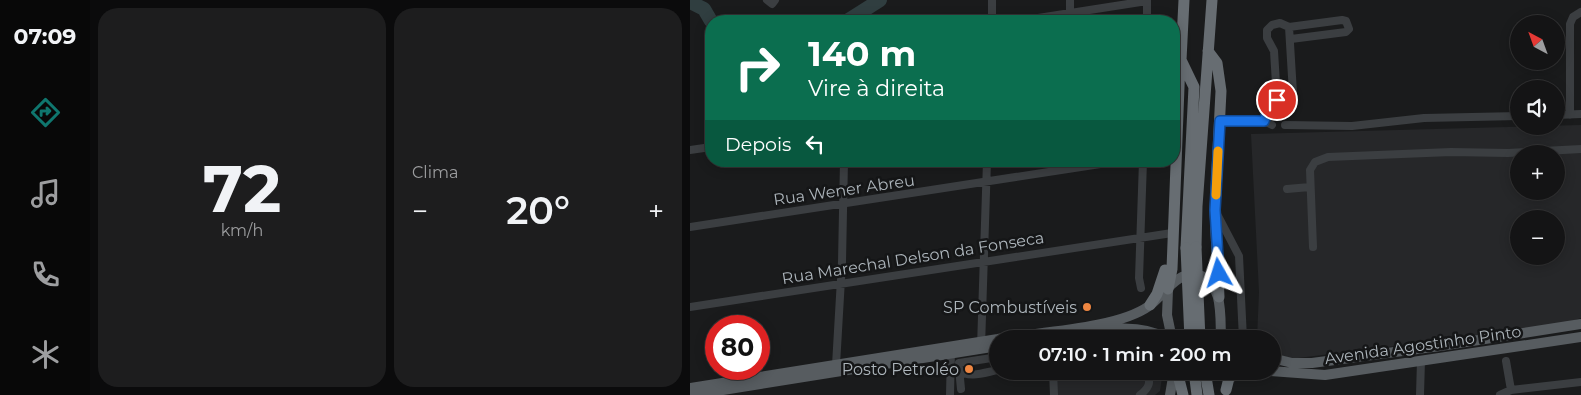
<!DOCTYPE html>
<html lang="pt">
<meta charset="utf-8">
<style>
:root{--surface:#141415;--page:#1d1d1e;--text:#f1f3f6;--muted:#9d9ea0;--line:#333334;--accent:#0f766e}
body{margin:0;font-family:Montserrat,sans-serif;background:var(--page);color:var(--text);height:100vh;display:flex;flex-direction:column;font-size:19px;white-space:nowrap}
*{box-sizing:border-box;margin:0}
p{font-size:16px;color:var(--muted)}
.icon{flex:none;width:28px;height:28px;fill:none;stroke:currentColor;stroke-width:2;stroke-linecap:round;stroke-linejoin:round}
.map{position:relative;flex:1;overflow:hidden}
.sheet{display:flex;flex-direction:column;gap:8px;padding:8px;background:#0b0b0c;width:600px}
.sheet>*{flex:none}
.banner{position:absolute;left:15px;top:15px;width:475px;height:152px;border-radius:20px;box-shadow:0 2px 12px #0003,0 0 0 1px var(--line);background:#0b6e4f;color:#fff;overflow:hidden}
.needle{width:32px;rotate:319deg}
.buttons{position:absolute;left:820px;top:15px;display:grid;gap:10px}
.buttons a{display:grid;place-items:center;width:55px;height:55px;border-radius:50%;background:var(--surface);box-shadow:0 2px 12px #0003,0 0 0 1px var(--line);font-size:25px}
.speed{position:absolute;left:15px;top:315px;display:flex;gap:10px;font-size:25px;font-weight:700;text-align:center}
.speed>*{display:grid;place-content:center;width:65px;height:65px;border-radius:50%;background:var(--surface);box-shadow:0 2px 12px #0003,0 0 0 1px var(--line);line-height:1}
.speed .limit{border:8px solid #d22;background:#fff;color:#111}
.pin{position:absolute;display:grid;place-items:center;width:42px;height:42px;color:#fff;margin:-21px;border:2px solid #fff;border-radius:50%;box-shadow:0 1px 5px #0007}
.me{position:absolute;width:55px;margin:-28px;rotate:354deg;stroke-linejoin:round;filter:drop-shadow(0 0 4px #0008)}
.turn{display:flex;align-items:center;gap:18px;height:105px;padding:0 20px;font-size:22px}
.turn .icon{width:65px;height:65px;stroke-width:2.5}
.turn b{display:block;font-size:35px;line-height:42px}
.then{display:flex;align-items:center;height:48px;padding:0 20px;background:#0003;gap:10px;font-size:19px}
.big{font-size:38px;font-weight:600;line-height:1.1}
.sheet .tile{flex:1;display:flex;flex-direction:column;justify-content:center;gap:8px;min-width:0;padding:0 18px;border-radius:20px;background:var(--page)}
.sheet .dial{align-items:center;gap:0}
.dial b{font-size:65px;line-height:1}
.heat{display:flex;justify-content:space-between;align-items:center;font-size:28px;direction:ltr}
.sheet .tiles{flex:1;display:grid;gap:8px;grid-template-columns:repeat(2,1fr)}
.trip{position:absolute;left:299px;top:330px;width:292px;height:50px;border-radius:25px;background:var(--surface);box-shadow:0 2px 12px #0003,0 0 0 1px var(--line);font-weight:600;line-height:50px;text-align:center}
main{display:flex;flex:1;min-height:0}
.tab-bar{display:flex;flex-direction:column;width:90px;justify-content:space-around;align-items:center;background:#080808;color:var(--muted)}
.tab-bar .icon{width:35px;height:35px}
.tab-bar .selected{color:var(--accent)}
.tab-bar b{font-size:22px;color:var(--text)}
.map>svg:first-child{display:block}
</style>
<main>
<nav class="tab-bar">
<b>07:09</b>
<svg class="icon selected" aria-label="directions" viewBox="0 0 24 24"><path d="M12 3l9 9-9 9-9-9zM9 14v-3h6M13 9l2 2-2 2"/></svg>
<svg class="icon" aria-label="music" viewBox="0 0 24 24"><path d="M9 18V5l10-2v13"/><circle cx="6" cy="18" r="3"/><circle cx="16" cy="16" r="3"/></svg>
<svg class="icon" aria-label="phone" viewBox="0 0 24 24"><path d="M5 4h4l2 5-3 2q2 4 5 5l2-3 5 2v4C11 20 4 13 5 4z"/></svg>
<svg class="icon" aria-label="climate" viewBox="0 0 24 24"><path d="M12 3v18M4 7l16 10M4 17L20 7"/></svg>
</nav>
<section class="sheet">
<div class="tiles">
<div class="tile dial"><b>72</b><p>km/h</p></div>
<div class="tile"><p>Clima</p>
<div class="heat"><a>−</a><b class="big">20°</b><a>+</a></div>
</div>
</div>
</section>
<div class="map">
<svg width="891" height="395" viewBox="0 0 891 395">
<rect width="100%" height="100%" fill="#1a1b1c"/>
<path fill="#262729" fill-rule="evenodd" d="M 891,125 L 891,318 L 866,326 L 600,359 L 583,352 L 582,339 L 567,339 L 569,292 L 561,134 ZM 829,154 L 866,154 L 866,191 L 829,191 ZM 829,219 L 866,219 L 866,256 L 829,256 Z
M 445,334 L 462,339 L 402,339 L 423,336 Z
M 365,371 L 473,371 L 470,391 L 465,395 L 366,395 Z"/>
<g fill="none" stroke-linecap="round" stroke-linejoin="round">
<path stroke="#303e40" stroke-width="14" d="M 0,2 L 14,9 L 21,21
M 157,21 L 190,0"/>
<path stroke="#3b3e41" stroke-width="8" d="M 77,0 L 82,4 L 85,0
M 380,12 L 380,0
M 302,21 L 302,0
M 329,21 L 457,1
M 457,21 L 457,0
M 590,23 L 599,27 L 603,93 L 601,100 L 598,102 L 587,100 L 584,51 L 577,38 L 577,30 L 582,25 Z
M 599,27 L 652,20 L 656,21 L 659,29 L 656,32 L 601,39
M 866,115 L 891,114
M 880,115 L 880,24 L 883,17 L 891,12
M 530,121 L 574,121 L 582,125
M 574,121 L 581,105 L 587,100
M 595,125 L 662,126 L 734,118 L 829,116
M 0,150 L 21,147
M 597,189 L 620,187
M 526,212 L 549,256 L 553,339
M 0,227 L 430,161
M 623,247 L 620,170 L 625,162 L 638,157 L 761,152 L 818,153 L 891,149
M 451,288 L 449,278 L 453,161
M 0,307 L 482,233
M 291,347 L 297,161
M 816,361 L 821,390
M 269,363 L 308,357
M 146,365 L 152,262 L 154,161
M 269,368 L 271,389
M 269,370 C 279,379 296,372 308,370
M 363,371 L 364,395
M 260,395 L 261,351
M 450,395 C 459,388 463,381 454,371
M 730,395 L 731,360
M 810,395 L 821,390 L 891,382"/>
<path stroke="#575c60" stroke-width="10" d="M 478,290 L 477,315 L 482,339
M 308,339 C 349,332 427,329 459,306 C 473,296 488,269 509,275 C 534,283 530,318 531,339
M 360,339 C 398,333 443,319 478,339
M 582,358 L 602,363 L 622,363 L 750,346 L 891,324
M 580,371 L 635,375 L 891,337
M 0,388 L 308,339
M 2,395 L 308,346
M 480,395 L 484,371"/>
<path stroke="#676d72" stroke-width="11" d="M 494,0 L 491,60 L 504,87 L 496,248
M 518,51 L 527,63 L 531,91 L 525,210 L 529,297
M 506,247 L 507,206 L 522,0
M 478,289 L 482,269 L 490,61
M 460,305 L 467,294 L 475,270
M 487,371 L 493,395
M 504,371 L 507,395
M 515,371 L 519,395
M 536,390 L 539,378 L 550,371"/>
<path stroke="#676d72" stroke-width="11" d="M 506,247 L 510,339
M 496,248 L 500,339"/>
</g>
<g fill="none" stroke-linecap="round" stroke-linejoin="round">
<g stroke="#114b97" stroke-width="12">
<path id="route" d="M 529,273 L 525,210 L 530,121 L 574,121 L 581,104 L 587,100"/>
</g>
<use href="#route" stroke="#1a73e8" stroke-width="9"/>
<path stroke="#f59e0b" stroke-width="9" d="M 526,195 L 528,151"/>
</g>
<g fill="#ee8641" stroke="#151617" stroke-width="2">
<circle cx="397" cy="307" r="5"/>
<circle cx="279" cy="369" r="5"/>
</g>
<g text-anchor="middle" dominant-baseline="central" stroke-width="5" stroke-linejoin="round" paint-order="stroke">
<g font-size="16" fill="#adb5bb" stroke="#151617">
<text transform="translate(154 190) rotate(-8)">Rua Wener Abreu</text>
<text transform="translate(223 258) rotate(-9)">Rua Marechal Delson da Fonseca</text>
<text transform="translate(733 345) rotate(-8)">Avenida Agostinho Pinto</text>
</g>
<g font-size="16" fill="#adb5bb" stroke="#151617" text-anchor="end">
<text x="387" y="307">SP Combustíveis</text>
<text x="269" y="369">Posto Petroléo</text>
</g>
</g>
</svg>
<div class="buttons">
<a><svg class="needle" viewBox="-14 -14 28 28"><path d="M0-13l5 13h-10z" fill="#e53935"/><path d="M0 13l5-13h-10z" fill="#9d9ea0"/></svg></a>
<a><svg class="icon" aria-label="sound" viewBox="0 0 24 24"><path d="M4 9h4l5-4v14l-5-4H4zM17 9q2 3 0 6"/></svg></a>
<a>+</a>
<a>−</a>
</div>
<div class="speed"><div class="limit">80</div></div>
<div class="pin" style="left:587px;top:100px;background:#d93025"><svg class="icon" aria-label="arrive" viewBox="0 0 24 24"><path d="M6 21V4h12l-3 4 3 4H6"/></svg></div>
<svg class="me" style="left:529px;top:273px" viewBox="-20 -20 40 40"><path d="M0-17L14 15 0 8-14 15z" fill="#1a73e8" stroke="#fff" stroke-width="4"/></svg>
<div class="trip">07:10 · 1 min · 200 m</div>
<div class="banner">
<div class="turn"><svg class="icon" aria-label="right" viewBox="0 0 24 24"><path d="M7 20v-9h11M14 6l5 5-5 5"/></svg><div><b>140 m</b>Vire à direita</div></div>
<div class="then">Depois<svg class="icon" aria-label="left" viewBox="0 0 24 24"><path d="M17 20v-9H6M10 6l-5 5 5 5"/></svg></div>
</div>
</div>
</main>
